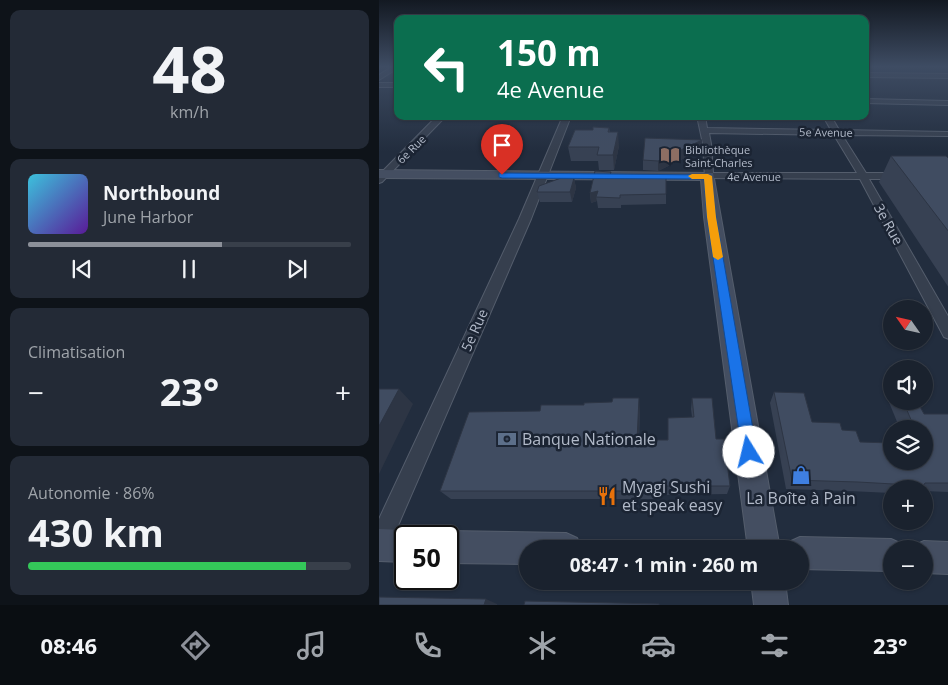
<!DOCTYPE html>
<html lang="fr">
<meta charset="utf-8">
<style>
:root{--surface:#1a222e;--page:#232a36;--text:#f1f3f6;--muted:#9fa4aa;--line:#383f4a;--accent:#8c9099}
body{margin:0;font-family:"Open Sans",sans-serif;background:var(--page);color:var(--text);height:100vh;display:flex;flex-direction:column;font-size:19px;white-space:nowrap}
*{box-sizing:border-box;margin:0}
p{font-size:16px;color:var(--muted)}
.icon{flex:none;width:28px;height:28px;fill:none;stroke:currentColor;stroke-width:2;stroke-linecap:round;stroke-linejoin:round}
.map{position:relative;flex:1;overflow:hidden}
.sheet{display:flex;flex-direction:column;gap:10px;padding:10px;background:#0e1319;width:379px}
.sheet>*{flex:none}
.top-card{position:absolute;left:15px;top:15px;width:475px;height:105px;border-radius:10px;box-shadow:0 1px 4px #0004,0 0 0 1px var(--line);background:#0b6e4f;color:#fff;overflow:hidden}
.needle{width:32px;rotate:304deg}
.fabs{position:absolute;left:504px;top:300px;display:grid;gap:10px}
.fabs a{display:grid;place-items:center;width:50px;height:50px;border-radius:50%;background:var(--surface);box-shadow:0 1px 4px #0004,0 0 0 1px var(--line);font-size:25px}
.speed{position:absolute;left:15px;top:525px;display:flex;gap:10px;font-size:25px;font-weight:700;text-align:center}
.speed>*{display:grid;place-content:center;width:65px;height:65px;border-radius:50%;background:var(--surface);box-shadow:0 1px 4px #0004,0 0 0 1px var(--line);line-height:1}
.speed .limit{border:2px solid #111;border-radius:8px;background:#fff;color:#111}
.pin{position:absolute;display:grid;place-items:center;width:42px;height:42px;color:#fff;margin:-51px -21px;border-radius:50% 50% 50% 0;rotate:-45deg;box-shadow:0 0 5px #0007}
.pin .icon{rotate:45deg}
.me{position:absolute;width:55px;margin:-28px;rotate:351deg;stroke-linejoin:round;filter:drop-shadow(0 0 4px #0008)}
.turn{display:flex;align-items:center;gap:18px;height:105px;padding:0 20px;font-size:22px}
.turn .icon{width:65px;height:65px;stroke-width:2.5}
.turn b{display:block;font-size:35px;line-height:42px}
.big{font-size:38px;font-weight:700;line-height:1.1}
.sheet .tile{flex:1;display:flex;flex-direction:column;justify-content:center;gap:8px;min-width:0;padding:0 18px;border-radius:10px;background:var(--page)}
.sheet .dial{align-items:center;gap:0}
.dial b{font-size:65px;line-height:1}
.song{display:flex;align-items:center;gap:15px}
.cover{width:60px;height:60px;border-radius:8px;background:linear-gradient(135deg,hsl(190 70% 55%),hsl(270 70% 35%))}
.played{height:5px;border-radius:2px;background:linear-gradient(90deg,var(--accent) 60%,var(--line) 60%)}
.keys{display:flex;justify-content:space-around;direction:ltr}
.heat{display:flex;justify-content:space-between;align-items:center;font-size:28px;direction:ltr}
.charge{height:8px;border-radius:4px;background:linear-gradient(90deg,#34c759 86%,var(--line) 0)}
.trip{position:absolute;left:140px;top:540px;width:290px;height:50px;border-radius:25px;background:var(--surface);box-shadow:0 1px 4px #0004,0 0 0 1px var(--line);font-weight:700;line-height:50px;text-align:center}
.tab-bar{display:flex;height:80px;justify-content:space-around;align-items:center;background:#0a0e12;color:var(--muted)}
.tab-bar .icon{width:35px;height:35px}
.tab-bar .active{color:var(--accent)}
.tab-bar b{font-size:22px;color:var(--text)}
main{display:flex;flex:1;min-height:0}
.map>svg:first-child{display:block}
</style>
<main>
<section class="sheet">
<div class="tile dial"><b>48</b><p>km/h</p></div>
<div class="tile">
<div class="song"><i class="cover"></i><div><b>Northbound</b><p>June Harbor</p></div></div>
<div class="played"></div>
<div class="keys"><svg class="icon" aria-label="previous" viewBox="0 0 24 24"><path d="M18 5L8 12l10 7zM5 5v14"/></svg><svg class="icon" aria-label="pause" viewBox="0 0 24 24"><path d="M8 5v14M16 5v14"/></svg><svg class="icon" aria-label="next" viewBox="0 0 24 24"><path d="M6 5l10 7-10 7zM19 5v14"/></svg></div>
</div>
<div class="tile"><p>Climatisation</p>
<div class="heat"><a>−</a><b class="big">23°</b><a>+</a></div>
</div>
<div class="tile"><p>Autonomie · 86%</p><b class="big">430 km</b><div class="charge"></div></div>
</section>
<div class="map">
<svg width="570" height="605" viewBox="0 0 570 605">
<rect width="100%" height="100%" fill="#222d3e"/>
<g fill="none" stroke-linecap="round" stroke-linejoin="round">
<g stroke="#545d6c" stroke-width="2">
<path id="street" d="M 14,66 L 19,66 L 19,68 L 0,80 L 0,75 Z
M 486,73 L 570,74 L 570,78 L 486,77 Z
M 0,83 L 19,83 L 19,87 L 0,87 Z
M 486,99 L 570,101 L 570,105 L 486,103 Z
M 58,116 L 67,116 L 3,182 L 0,183 L 0,175 Z
M 184,116 L 192,116 L 152,219 L 8,551 L 0,554 L 0,519 L 140,219 Z
M 318,116 L 326,116 L 328,128 L 452,130 L 444,116 L 452,116 L 460,130 L 570,132 L 570,136 L 463,135 L 487,173 L 520,173 L 525,176 L 520,179 L 490,179 L 570,318 L 570,339 L 565,337 L 481,179 L 326,178 L 324,144 ZM 330,133 L 455,135 L 478,173 L 334,173 L 332,144 Z"/>
</g>
<g stroke="#545d6c" stroke-width="2">
<path id="secondary" d="M 0,170 L 334,173 L 401,549 L 369,549 L 325,217 L 322,180 L 0,178 Z
M 0,529 L 26,530 L 37,535 L 38,536 L 26,536 L 26,562 L 0,561 Z
M 69,531 L 187,533 L 198,538 L 203,549 L 149,549 L 149,564 L 69,563 L 69,536 L 58,536 Z
M 421,537 L 512,539 L 523,544 L 525,549 L 512,549 L 512,571 L 421,569 L 421,549 L 407,549 L 410,542 Z
M 545,541 L 570,542 L 570,574 L 545,573 L 545,549 L 532,549 L 534,546 Z
M 372,581 L 406,581 L 409,605 L 375,605 Z"/>
</g>
<use href="#street" fill="#363f4e" fill-rule="evenodd"/>
<use href="#secondary" fill="#444e61" fill-rule="evenodd"/>
</g>
<path fill="#374153" d="M 230,128 L 231,132 L 240,146 L 235,170 L 220,170 L 219,161 L 192,161 L 189,147 L 214,130 Z
M 323,140 L 322,150 L 279,171 L 264,170 L 264,160 Z
M 512,156 L 570,159 L 570,288 L 500,182 Z
M 195,178 L 197,188 L 193,202 L 161,202 L 158,192 Z
M 232,178 L 287,194 L 287,204 L 242,205 L 242,208 L 219,208 L 218,201 L 212,203 L 211,193 Z
M 512,388 L 512,401 L 538,401 L 545,414 L 570,414 L 570,492 L 545,491 L 545,489 L 512,489 L 512,493 L 470,491 L 407,489 L 391,403 L 395,392 L 433,422 L 463,430 L 481,442 L 545,461 L 545,429 L 521,429 L 507,395 Z
M 313,398 L 337,439 L 351,486 L 348,494 L 282,495 L 282,499 L 72,499 L 61,491 L 261,409 L 260,440 L 288,440 L 313,417 L 312,409 Z"/>
<path fill="#2d3544" d="M 239,132 L 240,146 L 235,170 L 234,155 Z
M 323,140 L 322,150 L 279,171 L 279,161 Z
M 195,178 L 197,188 L 193,202 L 191,192 Z
M 219,191 L 217,197 L 218,201 L 212,203 L 211,193 Z
M 20,389 L 34,404 L 0,474 L 0,426 Z
M 260,398 L 261,409 L 259,450 L 258,440 Z
M 107,599 L 118,604 L 118,605 L 105,605 Z"/>
<path fill="#404c61" stroke="#2d3544" d="M 214,127 L 230,128 L 229,132 L 239,132 L 234,155 L 218,155 L 220,147 L 189,147 L 196,130 L 214,130 Z
M 266,138 L 323,140 L 279,161 L 264,160 Z
M 512,156 L 567,156 L 570,159 L 570,232 Z
M 216,171 L 232,172 L 230,178 L 287,177 L 287,194 L 241,195 L 241,198 L 217,197 L 219,191 L 211,193 Z
M 182,178 L 195,178 L 191,192 L 158,192 L 160,186 Z
M 0,389 L 20,389 L 0,426 Z
M 395,392 L 425,393 L 433,422 L 461,423 L 463,430 L 477,431 L 481,442 L 512,443 L 512,461 L 545,461 L 545,429 L 536,429 L 524,401 L 538,401 L 545,414 L 570,414 L 570,483 L 546,483 L 542,489 L 539,489 L 532,485 L 479,482 L 413,480 Z
M 234,398 L 260,398 L 258,440 L 289,440 L 289,418 L 315,417 L 313,398 L 333,398 L 337,439 L 345,439 L 351,486 L 282,486 L 282,491 L 61,491 L 90,412 L 161,411 L 162,405 L 205,405 L 205,403 L 233,402 Z
M 0,597 L 107,599 L 105,605 L 0,605 Z
M 146,601 L 280,604 L 280,605 L 145,605 Z"/>
<linearGradient id="sky" x2="0" y2="1"><stop stop-color="#131922"/><stop offset="0.44" stop-color="#3e4c63"/><stop offset="1" stop-color="#3e4c63" stop-opacity="0"/></linearGradient>
<rect width="570" height="151" fill="url(#sky)"/>
<path fill="#1a73e8" stroke="#114b97" d="M 120,173 L 332,175 L 337,217 L 378,452 L 376,458 L 370,460 L 365,458 L 363,452 L 328,217 L 325,179 L 123,178 L 120,177 Z"/>
<path fill="#f59e0b" d="M 329,174 L 333,176 L 337,217 L 344,257 L 339,260 L 334,257 L 328,217 L 325,179 L 313,179 L 309,176 L 313,174 Z"/>
<defs>
<g id="library-bare" transform="scale(1.5)"><path d="M-6-4Q-3-5.5-.7-3.5V5Q-3 3-6 4ZM6-4Q3-5.5 .7-3.5V5Q3 3 6 4Z" fill="#8d6e63" stroke="#1b2433" stroke-width="2.5" paint-order="stroke"/></g>
<g id="bank-bare" transform="scale(1.5)"><path d="M-6-4H6V4H-6ZM0-2.3a2.3 2.3 0 1 0 0 4.6a2.3 2.3 0 1 0 0-4.6Z" fill="#5c6f8a" stroke="#1b2433" stroke-width="2.5" paint-order="stroke"/></g>
<g id="shop-bare" transform="scale(1.5)"><path d="M-5-2.5h2.3a2.7 3.5 0 0 1 5.4 0H5L5.5 6h-11ZM-1.5-2.5h3a1.5 2.3 0 0 0-3 0Z" fill="#3f7fe0" stroke="#1b2433" stroke-width="2.5" paint-order="stroke"/></g>
<g id="restaurant-bare" transform="scale(1.5)"><path d="M-5-6h1v4h1v-4h1v4h1v-4h1v5L-1.5 .5V6h-2V.5L-5-1ZM5-6V6H3V1.5H1.5Q1.5-4 5-6Z" fill="#e8710a" stroke="#1b2433" stroke-width="2.5" paint-order="stroke"/></g>
</defs>
<g fill-rule="evenodd">
<use href="#library-bare" x="291" y="155"/>
<use href="#bank-bare" x="128" y="439"/>
<use href="#shop-bare" x="422" y="475"/>
<use href="#restaurant-bare" x="228" y="496"/>
</g>
<g text-anchor="middle" dominant-baseline="central" stroke-width="5" stroke-linejoin="round" paint-order="stroke">
<g font-size="11" fill="#b2bac9" stroke="#1b2433">
<text transform="translate(447 132) rotate(1)">5e Avenue</text>
<text transform="translate(32 149) rotate(-45)">6e Rue</text>
<text x="375" y="176">4e Avenue</text>
</g>
<g font-size="11" fill="#b2bac9" stroke="#1b2433" text-anchor="start">
<text x="306" y="149">Bibliothèque<tspan x="306" dy="13">Saint-Charles</tspan></text>
</g>
<g font-size="14" fill="#b2bac9" stroke="#1b2433">
<text transform="translate(510 224) rotate(61)">3e Rue</text>
<text transform="translate(95 330) rotate(-66)">5e Rue</text>
</g>
<g font-size="16" fill="#b2bac9" stroke="#1b2433" text-anchor="start">
<text x="143" y="439">Banque Nationale</text>
<text x="243" y="487">Myagi Sushi<tspan x="243" dy="18">et speak easy</tspan></text>
<text x="422" y="498" text-anchor="middle">La Boîte à Pain</text>
</g>
</g>
</svg>
<div class="fabs">
<a><svg class="needle" viewBox="-14 -14 28 28"><path d="M0-13l5 13h-10z" fill="#e53935"/><path d="M0 13l5-13h-10z" fill="#9fa4aa"/></svg></a>
<a><svg class="icon" aria-label="sound" viewBox="0 0 24 24"><path d="M4 9h4l5-4v14l-5-4H4zM17 9q2 3 0 6"/></svg></a>
<a><svg class="icon" aria-label="layers" viewBox="0 0 24 24"><path d="M12 4l9 5-9 5-9-5zM3 14l9 5 9-5"/></svg></a>
<a>+</a>
<a>−</a>
</div>
<div class="speed"><div class="limit">50</div></div>
<div class="pin" style="left:123px;top:175px;background:#d93025"><svg class="icon" aria-label="arrive" viewBox="0 0 24 24"><path d="M6 21V4h12l-3 4 3 4H6"/></svg></div>
<svg class="me" style="left:370px;top:452px" viewBox="-20 -20 40 40"><circle r="19" fill="#fff"/><path d="M0-13L10 11 0 6-10 11z" fill="#1a73e8"/></svg>
<div class="trip">08:47 · 1 min · 260 m</div>
<div class="top-card">
<div class="turn"><svg class="icon" aria-label="left" viewBox="0 0 24 24"><path d="M17 20v-9H6M10 6l-5 5 5 5"/></svg><div><b>150 m</b>4e Avenue</div></div>
</div>
</div>
</main>
<nav class="tab-bar">
<b>08:46</b>
<svg class="icon active" aria-label="directions" viewBox="0 0 24 24"><path d="M12 3l9 9-9 9-9-9zM9 14v-3h6M13 9l2 2-2 2"/></svg>
<svg class="icon" aria-label="music" viewBox="0 0 24 24"><path d="M9 18V5l10-2v13"/><circle cx="6" cy="18" r="3"/><circle cx="16" cy="16" r="3"/></svg>
<svg class="icon" aria-label="phone" viewBox="0 0 24 24"><path d="M5 4h4l2 5-3 2q2 4 5 5l2-3 5 2v4C11 20 4 13 5 4z"/></svg>
<svg class="icon" aria-label="climate" viewBox="0 0 24 24"><path d="M12 3v18M4 7l16 10M4 17L20 7"/></svg>
<svg class="icon" aria-label="car" viewBox="0 0 24 24"><path d="M5 17H2v-5l4-1 3-4h7l3 4 3 1v5h-3M9 17h6M6 11h13"/><circle cx="7" cy="17" r="2"/><circle cx="17" cy="17" r="2"/></svg>
<svg class="icon" aria-label="filters" viewBox="0 0 24 24"><path d="M4 7h16M4 17h16"/><circle cx="9" cy="7" r="2"/><circle cx="15" cy="17" r="2"/></svg>
<b>23°</b>
</nav>
